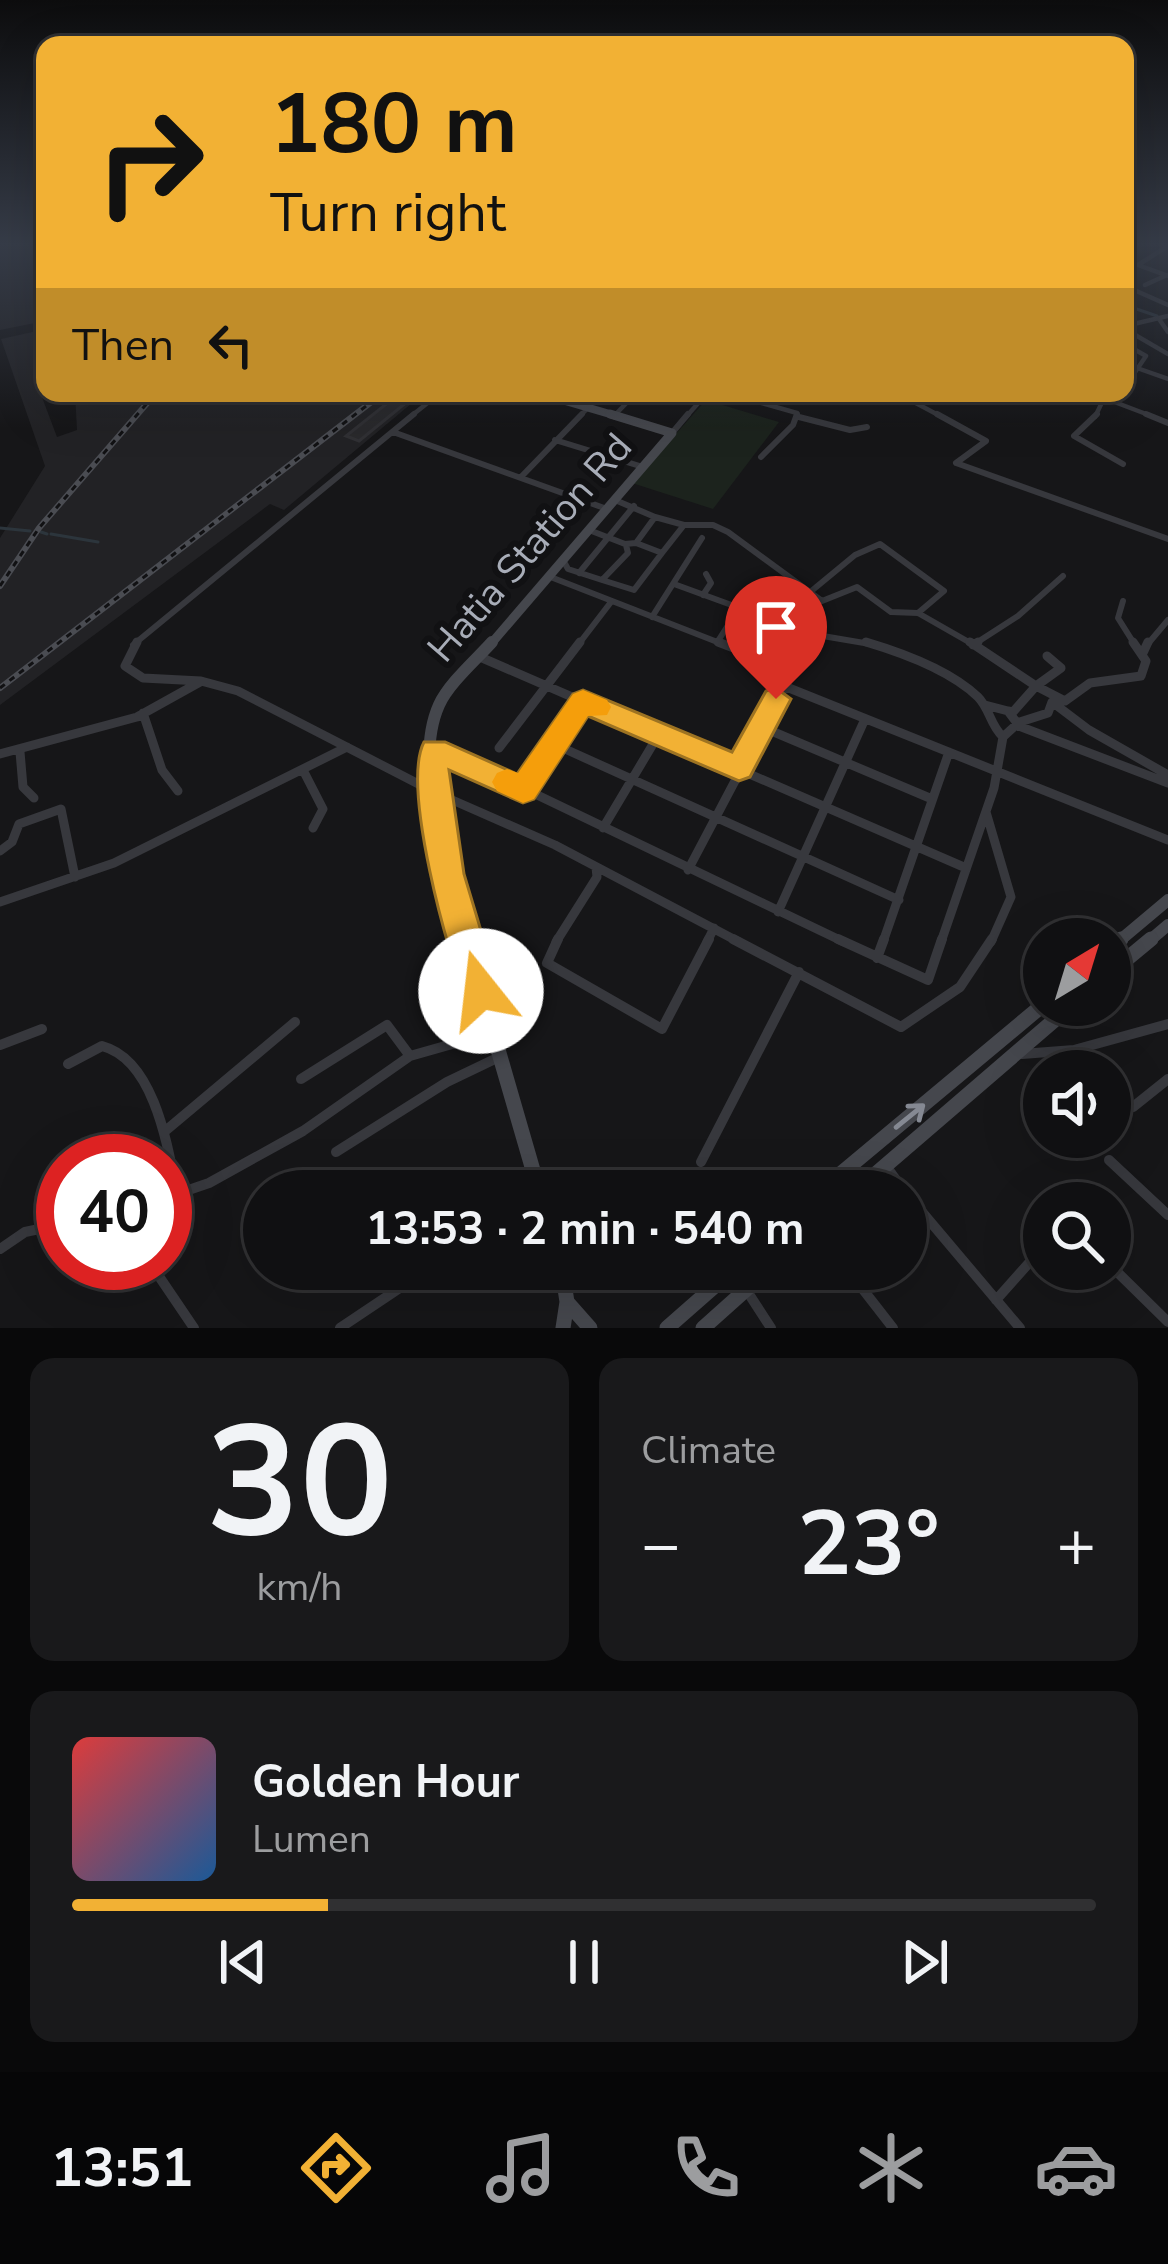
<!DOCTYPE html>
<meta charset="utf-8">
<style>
:root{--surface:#101012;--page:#19191b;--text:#f1f3f6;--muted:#9c9d9f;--line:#303032;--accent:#f2b134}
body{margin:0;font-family:"Nunito Sans",sans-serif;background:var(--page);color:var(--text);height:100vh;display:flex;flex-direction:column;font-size:45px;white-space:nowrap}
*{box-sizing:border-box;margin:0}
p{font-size:39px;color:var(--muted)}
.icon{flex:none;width:66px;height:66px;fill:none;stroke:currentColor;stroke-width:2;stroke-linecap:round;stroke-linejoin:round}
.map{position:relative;height:1328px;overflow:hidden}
.drawer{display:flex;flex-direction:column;gap:30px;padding:30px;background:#09090a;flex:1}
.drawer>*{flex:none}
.guide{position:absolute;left:36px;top:36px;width:1098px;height:366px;border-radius:24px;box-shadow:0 12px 48px #0002,0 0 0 3px var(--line);background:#f2b134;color:#111;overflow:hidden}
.needle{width:78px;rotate:38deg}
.tools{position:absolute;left:1023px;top:918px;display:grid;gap:24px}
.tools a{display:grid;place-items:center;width:108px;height:108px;border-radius:50%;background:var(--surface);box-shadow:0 12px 48px #0002,0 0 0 3px var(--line);font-size:60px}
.speed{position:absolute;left:36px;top:1134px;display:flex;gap:24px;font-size:60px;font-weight:700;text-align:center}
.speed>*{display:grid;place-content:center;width:156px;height:156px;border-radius:50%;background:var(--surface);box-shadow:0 12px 48px #0002,0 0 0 3px var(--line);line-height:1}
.speed .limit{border:18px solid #d22;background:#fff;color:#111}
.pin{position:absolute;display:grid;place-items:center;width:102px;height:102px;color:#fff;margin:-123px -51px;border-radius:50% 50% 50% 0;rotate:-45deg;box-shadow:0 0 12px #0007}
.pin .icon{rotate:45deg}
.me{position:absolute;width:132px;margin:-66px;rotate:344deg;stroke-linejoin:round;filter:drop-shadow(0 0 9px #0008)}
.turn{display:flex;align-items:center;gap:42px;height:252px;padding:0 36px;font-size:54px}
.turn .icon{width:156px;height:156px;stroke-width:2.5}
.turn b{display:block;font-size:84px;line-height:102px}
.then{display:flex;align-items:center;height:114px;padding:0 36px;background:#0003;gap:24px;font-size:45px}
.big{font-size:90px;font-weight:700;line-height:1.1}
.drawer .card{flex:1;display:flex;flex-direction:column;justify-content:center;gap:18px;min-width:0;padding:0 42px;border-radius:24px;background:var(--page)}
.drawer .dial{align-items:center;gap:0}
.dial b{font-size:156px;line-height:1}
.song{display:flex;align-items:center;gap:36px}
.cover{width:144px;height:144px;border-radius:18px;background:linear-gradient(135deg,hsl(0 70% 55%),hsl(210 70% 35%))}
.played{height:12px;border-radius:6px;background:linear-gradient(90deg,var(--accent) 25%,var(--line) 25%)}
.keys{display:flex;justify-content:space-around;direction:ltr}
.heat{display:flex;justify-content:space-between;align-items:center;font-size:66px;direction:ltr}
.drawer .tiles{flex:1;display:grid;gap:30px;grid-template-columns:1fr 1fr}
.card:last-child{grid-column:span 2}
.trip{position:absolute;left:243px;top:1170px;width:684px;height:120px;border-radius:60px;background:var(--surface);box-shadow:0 12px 48px #0002,0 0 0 3px var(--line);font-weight:700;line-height:120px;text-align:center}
.dock{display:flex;height:192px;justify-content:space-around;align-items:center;background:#060607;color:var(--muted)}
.dock .icon{width:84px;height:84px}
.dock .selected{color:var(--accent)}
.dock b{font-size:54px;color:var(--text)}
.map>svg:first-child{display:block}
</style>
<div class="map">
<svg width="1168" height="1328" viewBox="0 0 1168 1328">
<rect width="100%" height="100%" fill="#161618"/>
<path fill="#222225" d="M 24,242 L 45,242 L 45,321 L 0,330 L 0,247 Z
M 37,331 L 34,376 L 57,437 L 77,430 L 75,393 L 424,393 L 284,510 L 270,504 L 0,705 L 0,538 L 45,466 L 1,339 Z"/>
<path fill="#1c231d" d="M 706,400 L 779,422 L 713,509 L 632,483 Z"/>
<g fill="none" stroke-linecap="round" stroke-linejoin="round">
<path stroke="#2c353c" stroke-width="3" d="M 1125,305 L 1157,316
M 0,528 L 30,531
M 41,532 L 47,534
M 51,534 L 98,542"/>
</g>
<path fill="#29292c" stroke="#303034" stroke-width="3" d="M 400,393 L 418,393 L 359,441 L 346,436 Z"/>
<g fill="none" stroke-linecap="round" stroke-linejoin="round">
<path stroke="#37383d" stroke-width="4.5" d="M 1168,246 L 1138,265 L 1168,276
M 1145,285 L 1167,275
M 1125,286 L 1168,305
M 1159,319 L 1168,332
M 1125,326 L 1168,316
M 1125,329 L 1168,354
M 1125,344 L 1146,356 L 1125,387
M 1137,368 L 1168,379
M 726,393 L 797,413 L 796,417
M 897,393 L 942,417
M 1095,393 L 1104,398 L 1095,417
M 1104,398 L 1154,417
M 614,416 L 636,393
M 410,417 L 440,393
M 579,417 L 588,408
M 686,417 L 707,393"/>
<path stroke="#37383d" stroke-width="6" d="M 937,414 L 986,441 L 956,463 L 1168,539
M 1097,414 L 1074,436 L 1123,464
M 1146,414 L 1168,423
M 799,417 L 850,430 L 867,427
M 393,432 L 607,509
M 672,433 L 688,414
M 555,440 L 643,467
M 761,457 L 793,425 L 797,414
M 521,477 L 582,414
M 684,525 L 713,525 L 728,532 L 822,601 L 857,587 L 891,612 L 918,613 L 974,645
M 589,530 L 625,544 L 636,543 L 655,517 L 615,500
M 636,543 L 662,553 L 684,525 L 655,517
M 563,560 L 568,569 L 602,580 L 628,553 L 626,545
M 579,573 L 634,506
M 548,576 L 725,645
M 602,580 L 634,590 L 662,553
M 674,584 L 811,634
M 809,593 L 855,555 L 880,544 L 944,591 L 918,613
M 703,595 L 711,583 L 706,574
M 1123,601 L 1118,618 L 1135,645
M 652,617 L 702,538
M 718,641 L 739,608
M 133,645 L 414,414
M 578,645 L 611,602
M 806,645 L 811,634 L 876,645
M 973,645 L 1018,616 L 1063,576
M 1147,645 L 1168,620"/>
<path stroke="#37383d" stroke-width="9" d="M 137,642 L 125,666 L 143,678 L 201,681 L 238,691 L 434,792 L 555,845 L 739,942
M 866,642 C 903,653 950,670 978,697 C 990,709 990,725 1003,737
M 970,642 L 1036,686 L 1061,668 L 1047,656
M 973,645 L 978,642
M 1142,655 L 1148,642
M 480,657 L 966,868
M 793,671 L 807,642
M 784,686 L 1168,840
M 985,705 L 1008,711 L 1017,723 L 1048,713 L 1052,702 L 1089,730 L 1168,775
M 1008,711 L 1013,712 L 1036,686 L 1065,701 L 1090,683 L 1141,676 L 1146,661 L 1133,642
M 143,713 L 162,770 L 178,791
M 762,727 L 932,799
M 554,744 L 899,900
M 499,748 L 580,642
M 434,750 L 479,767 L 844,942
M 20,752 L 23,787 L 34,798
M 0,754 L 137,717 L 200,682
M 303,770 L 323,809 L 313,828
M 523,790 L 582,702
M 986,812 L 1011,897 L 991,942
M 603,828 L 659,734
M 0,851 L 12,842 L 19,824 L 61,809 L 75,877
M 688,870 L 793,671 L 718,642
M 0,902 L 114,863 L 347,747
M 778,912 L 865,719
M 556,942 L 597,877 L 596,867
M 707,942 L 714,928
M 883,942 L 949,752
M 941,942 L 994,788 L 1003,737 L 1016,725 L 1168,783"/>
<path stroke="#37383d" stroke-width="10" d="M 558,939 L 547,963 L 662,1029 L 709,939
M 733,939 L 901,1027 L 960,987 L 992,939
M 838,939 L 928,980 L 942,939
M 877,958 L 884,939
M 0,1045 L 42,1029
M 1022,1054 L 1074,1050 L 1168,1024
M 68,1064 L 102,1046 C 155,1060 168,1148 177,1194 L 209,1183 L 303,1131 L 410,1056 L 491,1033
M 301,1079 L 387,1025 L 410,1056
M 1133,1107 L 1168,1079
M 164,1132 L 295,1022
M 336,1152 L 447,1082 L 497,1058
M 1109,1160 L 1168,1215
M 701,1162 L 799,972
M 886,1166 L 904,1191
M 906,1193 L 1020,1328
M 0,1249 L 25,1232 L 63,1224
M 150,1263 L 194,1328
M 1110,1265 L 1168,1322
M 847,1269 L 893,1328
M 747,1291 L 771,1328
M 996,1300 L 1044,1246
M 340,1328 L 428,1269"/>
<path stroke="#45474d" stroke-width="8" d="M 538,393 L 620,417"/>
<path stroke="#45474d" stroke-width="9" d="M 490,645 L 672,433 L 610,414"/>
<path stroke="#45474d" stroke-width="12" d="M 467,942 C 449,880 411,767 439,705 C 449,683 476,660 492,642
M 1118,942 L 1168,900
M 1148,942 L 1168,925"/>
<path stroke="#45474d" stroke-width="15" d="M 466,939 L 539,1191
M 1110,948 L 1121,939
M 1110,973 L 1151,939
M 820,1191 L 1044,1004
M 856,1191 L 1072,1005
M 562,1269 L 567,1302 L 563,1328
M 567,1302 L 590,1328
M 667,1328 L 734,1269
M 703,1328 L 769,1269"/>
<g stroke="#4a4c52" stroke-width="6">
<path id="rail" d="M 0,586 L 39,528 L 156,393
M 0,688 L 383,393"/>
</g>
<use href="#rail" stroke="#111113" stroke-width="3" stroke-dasharray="6" stroke-linecap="butt"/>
</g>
<defs><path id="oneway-shaft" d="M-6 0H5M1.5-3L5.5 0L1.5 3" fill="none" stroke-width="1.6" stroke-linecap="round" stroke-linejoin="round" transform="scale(3)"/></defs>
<use stroke="#858993" href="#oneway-shaft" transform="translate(910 1116) rotate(-39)"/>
<linearGradient id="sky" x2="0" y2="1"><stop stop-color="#0c0c0d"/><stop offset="0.57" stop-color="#363c48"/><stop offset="1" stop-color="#363c48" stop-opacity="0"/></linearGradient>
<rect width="1168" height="428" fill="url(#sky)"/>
<path fill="#f2b134" stroke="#9d7322" stroke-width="3" d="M 776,688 L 791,699 L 750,777 L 739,781 L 588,716 L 534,799 L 523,803 L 449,770 L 464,874 L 499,991 L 494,1004 L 481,1009 L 468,1004 C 448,956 401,786 424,742 L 445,742 L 517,774 L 573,694 L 583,690 L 732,752 L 766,691 Z"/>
<path fill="#f59e0b" d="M 583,690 L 607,700 L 611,707 L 607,715 L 588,716 L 534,799 L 523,803 L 497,791 L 492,782 L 497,773 L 507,769 L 518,773 L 573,694 Z"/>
<g text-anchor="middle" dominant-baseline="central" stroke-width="12" stroke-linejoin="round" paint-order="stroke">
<g font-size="39" fill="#a8adb8" stroke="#111113">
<text transform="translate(530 548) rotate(-49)">Hatia Station Rd</text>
</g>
</g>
</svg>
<div class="tools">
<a><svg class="needle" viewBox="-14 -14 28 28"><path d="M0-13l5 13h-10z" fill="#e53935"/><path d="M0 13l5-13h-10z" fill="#9c9d9f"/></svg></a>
<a><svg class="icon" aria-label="sound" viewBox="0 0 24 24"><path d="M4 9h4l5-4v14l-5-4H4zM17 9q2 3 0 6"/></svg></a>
<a><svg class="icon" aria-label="search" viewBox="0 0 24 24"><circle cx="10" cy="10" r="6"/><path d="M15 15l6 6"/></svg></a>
</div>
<div class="speed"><div class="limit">40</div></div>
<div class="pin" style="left:776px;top:699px;background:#d93025"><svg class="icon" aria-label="arrive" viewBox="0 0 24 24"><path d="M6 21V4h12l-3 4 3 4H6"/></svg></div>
<svg class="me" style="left:481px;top:991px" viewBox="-20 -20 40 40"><circle r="19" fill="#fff"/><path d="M0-13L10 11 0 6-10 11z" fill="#f2b134"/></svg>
<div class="trip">13:53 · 2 min · 540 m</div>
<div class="guide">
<div class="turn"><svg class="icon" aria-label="right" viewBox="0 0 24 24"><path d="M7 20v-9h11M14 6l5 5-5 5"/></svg><div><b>180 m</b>Turn right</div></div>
<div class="then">Then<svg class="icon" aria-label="left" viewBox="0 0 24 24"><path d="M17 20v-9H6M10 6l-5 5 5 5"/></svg></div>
</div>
</div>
<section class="drawer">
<div class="tiles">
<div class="card dial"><b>30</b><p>km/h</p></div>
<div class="card"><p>Climate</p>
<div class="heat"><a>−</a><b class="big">23°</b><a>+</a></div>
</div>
<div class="card">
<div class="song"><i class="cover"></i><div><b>Golden Hour</b><p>Lumen</p></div></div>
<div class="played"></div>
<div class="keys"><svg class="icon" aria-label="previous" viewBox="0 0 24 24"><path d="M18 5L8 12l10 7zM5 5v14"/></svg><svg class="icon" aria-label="pause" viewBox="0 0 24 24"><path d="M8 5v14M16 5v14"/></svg><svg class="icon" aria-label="next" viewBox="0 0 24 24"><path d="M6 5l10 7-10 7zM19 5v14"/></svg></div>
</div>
</div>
</section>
<nav class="dock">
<b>13:51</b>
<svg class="icon selected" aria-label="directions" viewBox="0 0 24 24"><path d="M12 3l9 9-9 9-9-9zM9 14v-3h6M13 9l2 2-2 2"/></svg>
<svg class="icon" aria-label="music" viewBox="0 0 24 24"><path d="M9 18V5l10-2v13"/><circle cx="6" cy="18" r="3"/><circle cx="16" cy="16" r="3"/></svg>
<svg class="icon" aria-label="phone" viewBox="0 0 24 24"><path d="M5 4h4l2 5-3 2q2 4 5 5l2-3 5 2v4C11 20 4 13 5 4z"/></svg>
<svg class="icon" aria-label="climate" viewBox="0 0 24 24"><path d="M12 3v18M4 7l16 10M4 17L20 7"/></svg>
<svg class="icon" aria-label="car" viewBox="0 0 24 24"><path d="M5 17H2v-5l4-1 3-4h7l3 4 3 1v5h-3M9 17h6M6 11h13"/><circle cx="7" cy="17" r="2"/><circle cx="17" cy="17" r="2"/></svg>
</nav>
